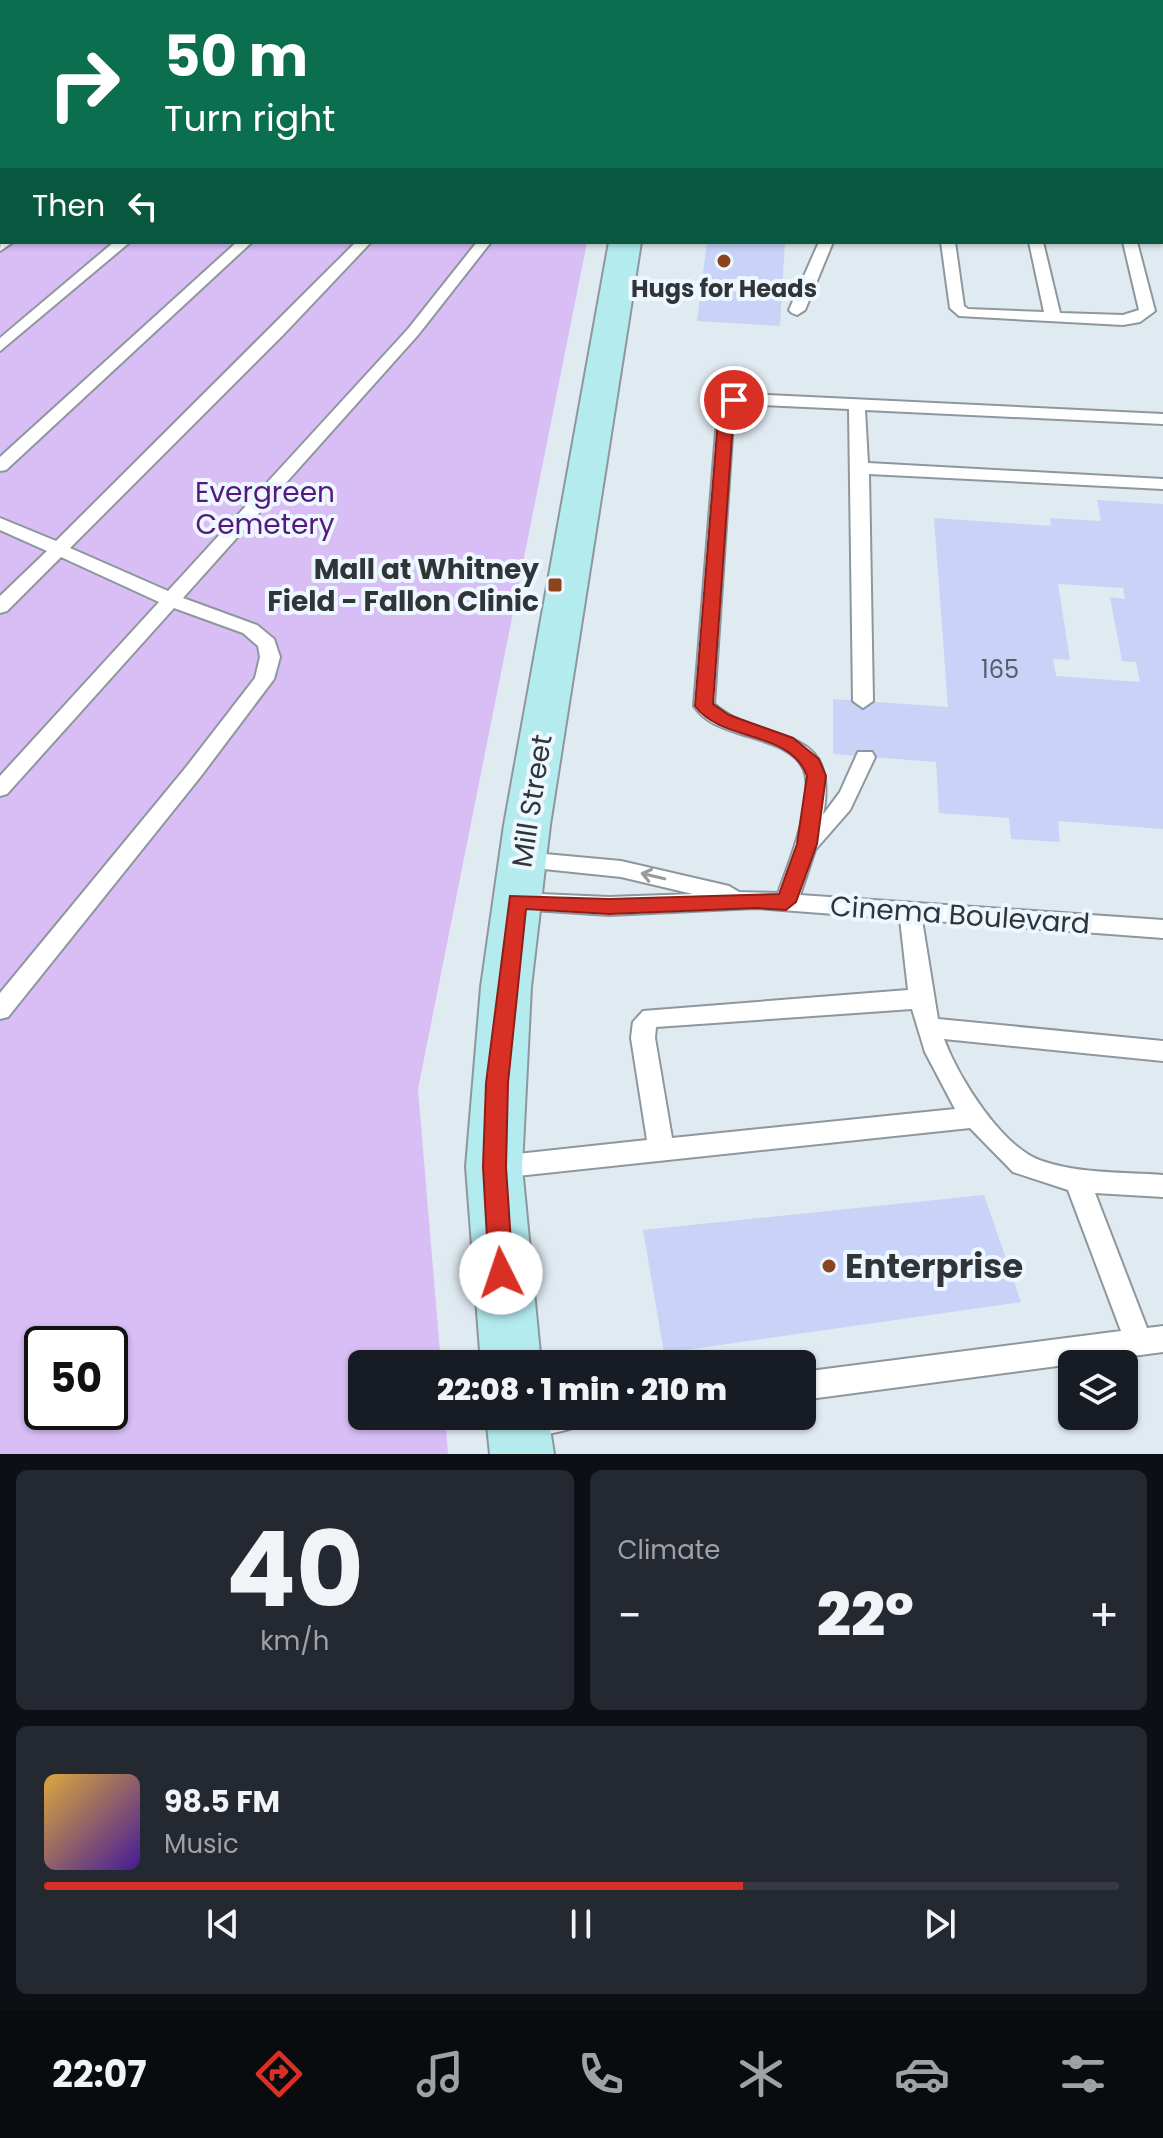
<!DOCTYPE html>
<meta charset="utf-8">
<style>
:root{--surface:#171b24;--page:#242831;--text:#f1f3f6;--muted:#9ea1a6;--line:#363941;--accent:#d93025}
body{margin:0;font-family:Poppins,sans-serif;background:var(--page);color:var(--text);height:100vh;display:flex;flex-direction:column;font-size:30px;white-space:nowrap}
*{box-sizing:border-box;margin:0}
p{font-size:26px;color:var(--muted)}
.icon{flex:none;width:44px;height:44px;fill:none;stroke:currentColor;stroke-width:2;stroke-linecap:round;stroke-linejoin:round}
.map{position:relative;height:1454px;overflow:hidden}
.drawer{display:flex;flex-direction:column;gap:16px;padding:16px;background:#0d0f14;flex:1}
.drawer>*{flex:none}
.top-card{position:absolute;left:0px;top:0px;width:1164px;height:244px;box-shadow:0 2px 6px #0004;background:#0b6e4f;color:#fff;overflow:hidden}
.controls{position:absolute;left:1058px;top:1350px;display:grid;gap:16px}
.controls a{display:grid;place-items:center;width:80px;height:80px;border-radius:12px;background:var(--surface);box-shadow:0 2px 6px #0004;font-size:40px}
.speed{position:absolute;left:24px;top:1326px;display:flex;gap:16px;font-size:40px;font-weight:700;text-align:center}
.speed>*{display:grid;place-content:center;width:104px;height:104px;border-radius:50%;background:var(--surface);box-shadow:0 2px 6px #0004;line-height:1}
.speed .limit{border:4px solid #111;border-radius:12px;background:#fff;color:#111}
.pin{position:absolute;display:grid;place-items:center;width:68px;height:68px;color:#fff;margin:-34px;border:4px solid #fff;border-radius:50%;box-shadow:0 2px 8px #0007}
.me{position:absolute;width:88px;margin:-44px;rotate:356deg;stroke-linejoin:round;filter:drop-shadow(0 0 6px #0008)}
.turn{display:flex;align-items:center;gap:28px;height:168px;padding:0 32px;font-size:36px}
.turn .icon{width:104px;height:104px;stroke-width:2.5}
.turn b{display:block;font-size:56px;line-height:68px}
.then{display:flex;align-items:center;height:76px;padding:0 32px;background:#0003;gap:16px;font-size:30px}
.big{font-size:60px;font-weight:800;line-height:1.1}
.drawer .card{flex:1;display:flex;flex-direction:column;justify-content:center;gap:12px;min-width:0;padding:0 28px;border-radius:12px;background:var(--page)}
.drawer .dial{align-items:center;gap:0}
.dial b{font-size:104px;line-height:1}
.song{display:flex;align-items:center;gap:24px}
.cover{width:96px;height:96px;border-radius:12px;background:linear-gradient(135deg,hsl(40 70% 55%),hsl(260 70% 35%))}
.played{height:8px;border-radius:4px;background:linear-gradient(90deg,var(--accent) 65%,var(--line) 65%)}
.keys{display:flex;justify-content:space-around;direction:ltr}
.heat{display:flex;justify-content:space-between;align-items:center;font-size:44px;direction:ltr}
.drawer .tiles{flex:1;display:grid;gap:16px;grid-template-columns:1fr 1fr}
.card:last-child{grid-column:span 2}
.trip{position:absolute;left:348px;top:1350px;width:468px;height:80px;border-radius:12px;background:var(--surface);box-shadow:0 2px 6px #0004;font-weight:800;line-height:80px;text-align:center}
.menu{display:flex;height:128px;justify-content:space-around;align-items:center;background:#090b0e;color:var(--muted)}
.menu .icon{width:56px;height:56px}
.menu .current{color:var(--accent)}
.menu b{font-size:36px;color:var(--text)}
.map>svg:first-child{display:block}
</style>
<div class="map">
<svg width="1163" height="1454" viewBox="0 0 1163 1454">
<rect width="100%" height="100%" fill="#e0eaf1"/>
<path fill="#d8bef5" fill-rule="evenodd" d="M 0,0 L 392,2 L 2,2 L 2,242 L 587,242 L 418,1089 L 441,1364 L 362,1364 L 362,1416 L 445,1416 L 448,1454 L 0,1454 ZM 42,1344 L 110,1344 L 110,1412 L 42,1412 Z"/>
<path fill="#c8d3f7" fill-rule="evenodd" d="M 707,242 L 785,242 L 780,326 L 697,321 Z
M 1097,500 L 1163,504 L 1163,829 L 1058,821 L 1060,842 L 1011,839 L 1009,818 L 939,813 L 936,762 L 833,754 L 833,699 L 948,707 L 934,518 L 1051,526 L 1050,518 L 1101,521 ZM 1058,584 L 1123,588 L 1125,599 L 1110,597 L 1122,661 L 1136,662 L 1140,682 L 1056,676 L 1053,659 L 1070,660 Z
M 984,1195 L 1021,1302 L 664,1353 L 643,1230 Z"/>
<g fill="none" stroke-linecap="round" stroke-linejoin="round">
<g stroke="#8d979d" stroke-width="4">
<path id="lane" d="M 76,0 L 88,0 L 90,2 L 78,2 Z
M 115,0 L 127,0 L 113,2 Z
M 245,0 L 259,0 L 243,2 Z
M 314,0 L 326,0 L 328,2 L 316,2 Z
M 766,0 L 778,0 L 765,2 Z
M 892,0 L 904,0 L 891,2 Z
M 995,0 L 1007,0 L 1007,2 L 995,2 Z
M 1015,0 L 1027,0 L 1027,2 L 1015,2 Z
M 1096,0 L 1108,0 L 1108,2 L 1096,2 Z
M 1112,0 L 1124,0 L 1124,2 L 1112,2 Z
M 0,7 L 2,7 L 2,15 L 0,15 Z
M 1163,43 L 1163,51 L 1162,52 L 1162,44 Z
M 0,48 L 2,48 L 2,56 L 0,56 Z
M 1162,113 L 1163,113 L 1163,121 L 1162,121 Z
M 2,151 L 2,159 L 0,160 L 0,152 Z
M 1162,184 L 1163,184 L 1163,192 L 1162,192 Z
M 1162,221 L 1163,221 L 1163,229 L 1162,229 Z
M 1,239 L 2,242 L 13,242 L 0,251 Z
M 114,242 L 130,242 L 0,351 L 0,338 Z
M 237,242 L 252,242 L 6,470 L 0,471 L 0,457 Z
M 356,242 L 371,242 L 283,335 L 70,548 L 168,591 L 408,329 L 477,242 L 491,242 L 418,335 L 183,598 L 257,625 L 274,639 L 280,657 L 274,679 L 201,776 L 8,1017 L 0,1019 L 0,993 L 187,766 L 255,678 L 260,657 L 258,646 L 243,633 L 174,608 L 7,794 L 0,796 L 0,776 L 159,602 L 61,557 L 7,611 L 0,613 L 0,596 L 47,551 L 0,530 L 0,518 L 56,541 Z
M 819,242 L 833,242 L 805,310 L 797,315 L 792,313 L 789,310 Z
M 941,242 L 955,242 L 964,306 L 968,309 L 1044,312 L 1029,242 L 1043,242 L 1060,313 L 1123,315 L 1139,310 L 1123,242 L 1137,242 L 1155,311 L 1140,322 L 1123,325 L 959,316 L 950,308 Z
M 747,394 L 1163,414 L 1163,424 L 865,410 L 868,463 L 1163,479 L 1163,489 L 869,474 L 873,701 L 863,708 L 853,701 L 849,409 L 738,404 L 734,408 L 714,704 C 763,747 841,719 823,815 L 840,792 L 858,752 L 872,752 L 875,757 L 850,810 L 815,850 L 800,895 L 1163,920 L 1163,938 L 922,920 L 938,1019 L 1163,1041 L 1163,1061 L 944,1039 C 958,1077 1002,1148 1042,1161 C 1080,1174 1123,1172 1163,1175 L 1163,1197 L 1095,1193 L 1147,1328 L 1163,1326 L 1163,1352 L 802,1400 L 802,1372 L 1121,1331 L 1068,1190 L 1013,1172 L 970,1128 L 498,1178 L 489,1175 L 485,1167 L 489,1159 L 498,1156 L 647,1140 L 631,1038 L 633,1022 L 643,1011 L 908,990 L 900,919 L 756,908 L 609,915 L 517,909 L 509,907 L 506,901 L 509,895 L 517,893 L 609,897 L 693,894 L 621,877 L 515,866 L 512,860 L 515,854 L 523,852 L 621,861 L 729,886 L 739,892 L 778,893 C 788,866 818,792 802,766 C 791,747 760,740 741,734 C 723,728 705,723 694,706 L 718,407 L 728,397 ZM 912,1009 L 925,1052 L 955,1109 L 672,1138 L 655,1038 L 656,1027 Z
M 510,1416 L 582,1416 L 578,1426 C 560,1433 530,1439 512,1432 L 508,1422 Z"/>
</g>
<g stroke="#8d979d" stroke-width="4">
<path id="secondary" d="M 423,0 L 448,0 L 449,2 L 424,2 Z
M 609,242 L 641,242 L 550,825 L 531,987 L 522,1167 L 541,1364 L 481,1364 L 466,1167 L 481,987 L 504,825 Z
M 486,1416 L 548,1416 L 554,1454 L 490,1454 Z"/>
</g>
<use href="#lane" fill="#fff" fill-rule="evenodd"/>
<use href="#secondary" fill="#b4ebef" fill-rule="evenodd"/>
</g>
<defs><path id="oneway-shaft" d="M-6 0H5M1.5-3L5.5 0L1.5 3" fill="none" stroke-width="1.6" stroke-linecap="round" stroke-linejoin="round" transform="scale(2)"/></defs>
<use stroke="#989a9b" href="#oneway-shaft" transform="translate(653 876) rotate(-167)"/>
<path fill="#d93025" stroke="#8d1f18" stroke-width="2" d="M 734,395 L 741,400 L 734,408 L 713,704 L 729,715 L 793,738 L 819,759 L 826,776 L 817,844 L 796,902 L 786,910 L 756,908 L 609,914 L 526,909 L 508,1083 L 506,1167 L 513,1273 L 510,1281 L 501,1284 L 493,1281 L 489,1273 L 483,1167 L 486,1083 L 510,896 L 609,899 L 779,894 L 797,844 L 807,776 C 791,730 721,742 695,706 L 719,407 Z"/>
<g fill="#8b451d" stroke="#edf7ff" stroke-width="3">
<circle cx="724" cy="261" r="8"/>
<rect x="547" y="577" width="16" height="16" rx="4"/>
<circle cx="829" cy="1266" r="8"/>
</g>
<g text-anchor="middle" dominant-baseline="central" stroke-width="8" stroke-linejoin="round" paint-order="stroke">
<g font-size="24" font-weight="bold" fill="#313537" stroke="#edf7ff">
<text x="724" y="288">Hugs for Heads</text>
</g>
<g font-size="24" fill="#575c67">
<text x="1000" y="669">165</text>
</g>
<g font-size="28" fill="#54197e" stroke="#edf7ff">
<text x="265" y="492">Evergreen<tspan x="265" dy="32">Cemetery</tspan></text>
</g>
<g font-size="28" font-weight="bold" fill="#313537" stroke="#edf7ff" text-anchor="end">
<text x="539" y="569">Mall at Whitney<tspan x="539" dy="32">Field - Fallon Clinic</tspan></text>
</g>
<g font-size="28" fill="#313537" stroke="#edf7ff">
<text transform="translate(532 801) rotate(-81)">Mill Street</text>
<text transform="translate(960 915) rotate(4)">Cinema Boulevard</text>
</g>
<g font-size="34" font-weight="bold" fill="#313537" stroke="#edf7ff" text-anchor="start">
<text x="845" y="1266">Enterprise</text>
</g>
</g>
</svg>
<div class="controls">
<a><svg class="icon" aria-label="layers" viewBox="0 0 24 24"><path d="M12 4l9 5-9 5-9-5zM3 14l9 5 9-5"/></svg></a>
</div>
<div class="speed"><div class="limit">50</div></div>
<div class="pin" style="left:734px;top:400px;background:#d93025"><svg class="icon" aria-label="arrive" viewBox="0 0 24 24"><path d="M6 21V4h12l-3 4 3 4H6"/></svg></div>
<svg class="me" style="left:501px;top:1273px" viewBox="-20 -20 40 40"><circle r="19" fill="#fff"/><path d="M0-13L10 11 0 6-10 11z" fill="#d93025"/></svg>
<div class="trip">22:08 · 1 min · 210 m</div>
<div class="top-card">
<div class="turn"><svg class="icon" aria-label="right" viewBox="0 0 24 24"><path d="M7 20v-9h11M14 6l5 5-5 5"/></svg><div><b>50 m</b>Turn right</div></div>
<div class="then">Then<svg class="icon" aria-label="left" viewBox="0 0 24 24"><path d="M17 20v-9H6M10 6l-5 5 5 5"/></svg></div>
</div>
</div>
<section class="drawer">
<div class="tiles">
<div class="card dial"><b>40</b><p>km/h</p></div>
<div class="card"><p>Climate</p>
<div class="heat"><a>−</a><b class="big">22°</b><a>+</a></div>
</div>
<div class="card">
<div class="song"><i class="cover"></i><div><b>98.5 FM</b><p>Music</p></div></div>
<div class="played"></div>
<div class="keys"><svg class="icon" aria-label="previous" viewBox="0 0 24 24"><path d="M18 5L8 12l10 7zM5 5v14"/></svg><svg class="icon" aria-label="pause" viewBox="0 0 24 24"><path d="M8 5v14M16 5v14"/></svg><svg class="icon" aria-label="next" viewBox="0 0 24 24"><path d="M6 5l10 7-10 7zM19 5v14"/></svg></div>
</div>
</div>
</section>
<nav class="menu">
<b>22:07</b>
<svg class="icon current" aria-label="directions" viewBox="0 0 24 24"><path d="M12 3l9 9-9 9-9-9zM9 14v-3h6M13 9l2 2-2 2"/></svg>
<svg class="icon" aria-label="music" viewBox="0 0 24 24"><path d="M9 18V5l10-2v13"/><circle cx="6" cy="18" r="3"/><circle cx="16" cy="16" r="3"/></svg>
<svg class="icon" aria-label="phone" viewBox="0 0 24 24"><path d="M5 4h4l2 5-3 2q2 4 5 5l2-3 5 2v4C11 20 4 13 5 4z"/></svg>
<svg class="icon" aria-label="climate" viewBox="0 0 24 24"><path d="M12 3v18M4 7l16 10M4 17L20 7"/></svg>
<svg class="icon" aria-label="car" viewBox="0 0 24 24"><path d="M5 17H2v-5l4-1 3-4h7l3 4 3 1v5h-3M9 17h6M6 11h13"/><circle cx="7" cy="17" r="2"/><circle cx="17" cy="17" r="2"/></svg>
<svg class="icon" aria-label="filters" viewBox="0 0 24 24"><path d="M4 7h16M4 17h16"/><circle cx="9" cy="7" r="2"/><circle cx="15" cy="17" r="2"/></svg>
</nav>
